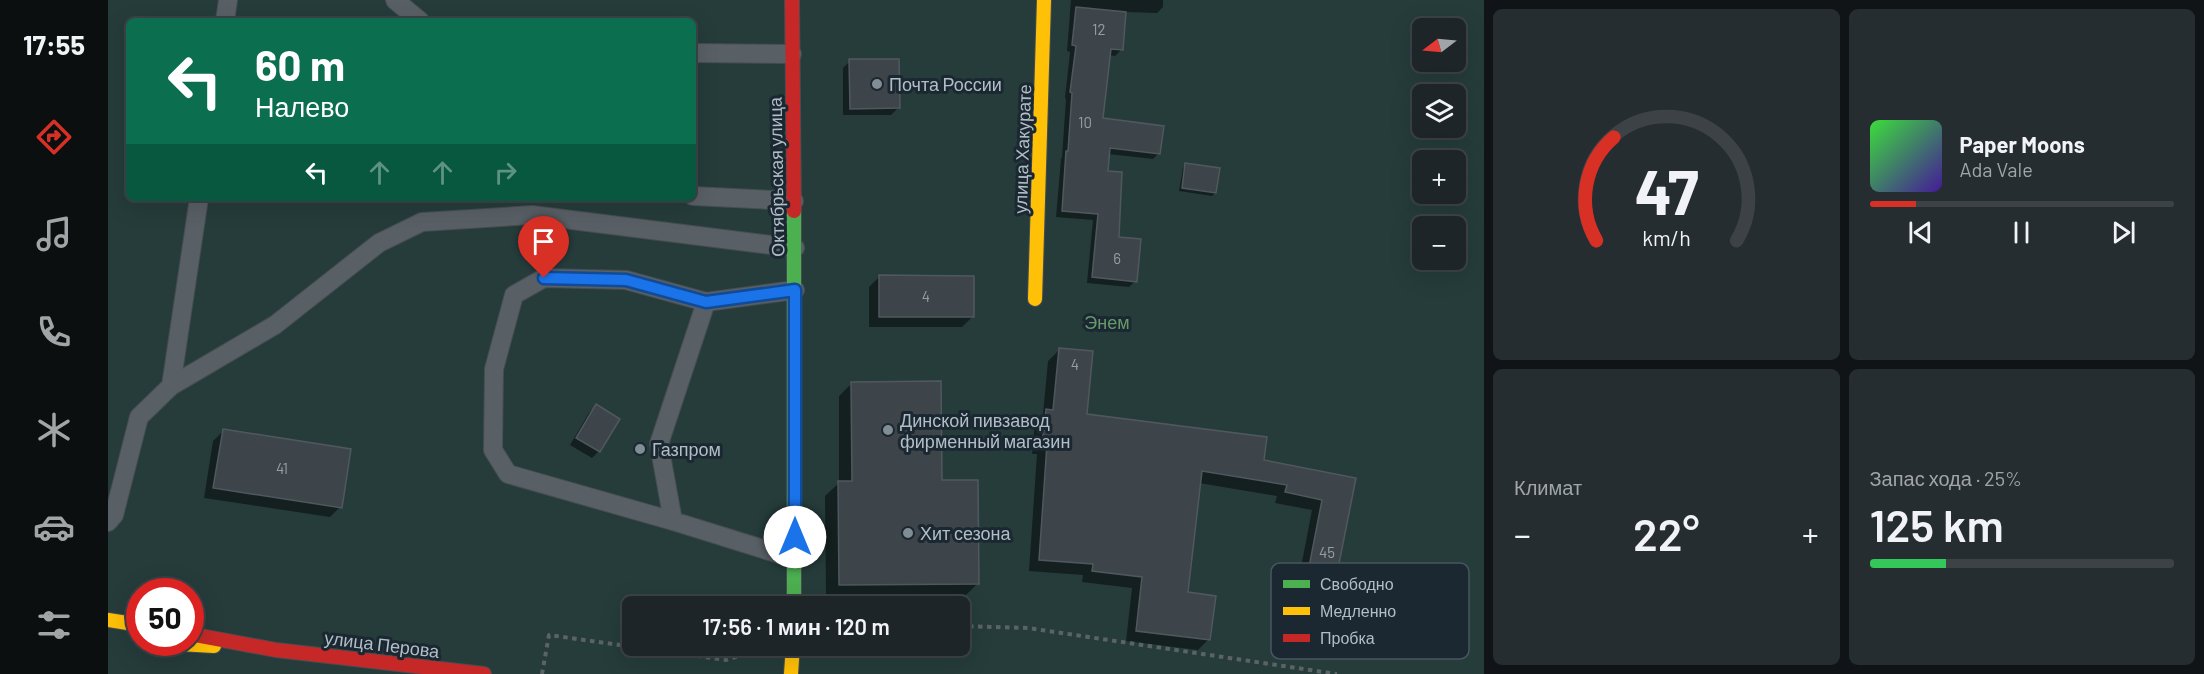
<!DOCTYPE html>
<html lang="ru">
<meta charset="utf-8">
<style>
:root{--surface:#1e2529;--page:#262d31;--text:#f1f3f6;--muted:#a1a5a8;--line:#3c4246;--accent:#d93025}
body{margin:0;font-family:Barlow,sans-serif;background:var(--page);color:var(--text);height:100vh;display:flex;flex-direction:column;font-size:22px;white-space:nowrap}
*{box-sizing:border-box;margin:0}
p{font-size:20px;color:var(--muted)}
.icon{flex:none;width:33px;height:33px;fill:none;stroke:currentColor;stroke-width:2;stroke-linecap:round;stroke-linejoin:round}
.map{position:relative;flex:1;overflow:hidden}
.sheet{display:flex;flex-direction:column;gap:9px;padding:9px;background:#101417;width:720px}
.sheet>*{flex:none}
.guide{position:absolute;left:18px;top:18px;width:570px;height:183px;border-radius:9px;box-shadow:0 6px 24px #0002,0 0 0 2px var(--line);background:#0b6e4f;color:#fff;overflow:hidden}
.needle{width:39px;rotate:254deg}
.controls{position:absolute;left:1304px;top:18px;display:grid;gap:12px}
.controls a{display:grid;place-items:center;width:54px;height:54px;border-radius:9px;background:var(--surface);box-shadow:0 6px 24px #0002,0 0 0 2px var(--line);font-size:30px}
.speed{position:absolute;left:18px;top:578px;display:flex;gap:12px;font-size:30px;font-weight:700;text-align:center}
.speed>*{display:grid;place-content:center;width:78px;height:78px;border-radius:50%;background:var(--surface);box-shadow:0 6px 24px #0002,0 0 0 2px var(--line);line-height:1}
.speed .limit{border:9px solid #d22;background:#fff;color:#111}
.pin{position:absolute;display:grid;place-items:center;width:51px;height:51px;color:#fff;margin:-62px -26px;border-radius:50% 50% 50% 0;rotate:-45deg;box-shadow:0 0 6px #0007}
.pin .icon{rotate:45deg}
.me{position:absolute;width:66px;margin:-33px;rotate:0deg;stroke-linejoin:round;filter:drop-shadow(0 0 4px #0008)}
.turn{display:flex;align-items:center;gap:21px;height:126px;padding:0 30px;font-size:27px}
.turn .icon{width:78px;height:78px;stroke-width:2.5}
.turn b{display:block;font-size:42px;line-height:51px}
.lanes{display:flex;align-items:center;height:57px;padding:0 30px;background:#0003;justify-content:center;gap:30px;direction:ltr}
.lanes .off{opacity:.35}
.big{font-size:45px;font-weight:600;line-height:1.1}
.sheet .widget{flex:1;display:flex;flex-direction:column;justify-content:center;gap:9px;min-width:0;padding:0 21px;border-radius:9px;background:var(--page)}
.sheet .dial{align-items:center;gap:0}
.dial svg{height:156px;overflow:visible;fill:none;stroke:var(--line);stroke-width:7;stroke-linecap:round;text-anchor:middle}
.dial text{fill:var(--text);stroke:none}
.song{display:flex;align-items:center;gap:18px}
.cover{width:72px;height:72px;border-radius:9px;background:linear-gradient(135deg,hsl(120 70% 55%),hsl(260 70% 35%))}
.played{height:6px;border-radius:3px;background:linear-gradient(90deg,var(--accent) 15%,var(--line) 15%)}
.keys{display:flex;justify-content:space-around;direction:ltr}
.heat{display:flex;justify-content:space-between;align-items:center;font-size:33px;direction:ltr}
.charge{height:9px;border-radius:4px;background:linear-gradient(90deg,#34c759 25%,var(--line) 0)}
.sheet .tiles{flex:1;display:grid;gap:9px;grid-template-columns:repeat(2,1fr)}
.trip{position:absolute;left:514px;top:596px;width:348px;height:60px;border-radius:9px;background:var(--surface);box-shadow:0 6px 24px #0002,0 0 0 2px var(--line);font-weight:600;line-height:60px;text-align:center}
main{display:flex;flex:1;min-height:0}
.tabs{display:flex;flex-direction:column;width:108px;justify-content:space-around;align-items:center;background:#0c0f10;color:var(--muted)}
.tabs .icon{width:42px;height:42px}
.tabs .active{color:var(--accent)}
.tabs b{font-size:27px;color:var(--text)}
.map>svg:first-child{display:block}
</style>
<main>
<nav class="tabs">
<b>17:55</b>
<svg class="icon active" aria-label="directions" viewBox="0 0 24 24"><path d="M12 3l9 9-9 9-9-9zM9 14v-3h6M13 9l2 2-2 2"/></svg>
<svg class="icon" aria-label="music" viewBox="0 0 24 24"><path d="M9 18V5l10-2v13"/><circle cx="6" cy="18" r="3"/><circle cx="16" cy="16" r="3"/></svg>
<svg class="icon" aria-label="phone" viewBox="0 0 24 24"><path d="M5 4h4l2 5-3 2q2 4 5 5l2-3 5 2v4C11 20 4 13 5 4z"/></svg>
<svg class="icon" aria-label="climate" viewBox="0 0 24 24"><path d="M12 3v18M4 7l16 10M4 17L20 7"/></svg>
<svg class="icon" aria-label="car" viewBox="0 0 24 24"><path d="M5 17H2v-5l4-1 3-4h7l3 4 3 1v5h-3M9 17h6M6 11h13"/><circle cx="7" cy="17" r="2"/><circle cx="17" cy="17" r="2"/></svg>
<svg class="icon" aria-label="filters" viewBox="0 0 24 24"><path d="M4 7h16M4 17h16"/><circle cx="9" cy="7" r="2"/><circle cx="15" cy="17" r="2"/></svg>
</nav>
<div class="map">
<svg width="1376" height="674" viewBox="0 0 1376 674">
<rect width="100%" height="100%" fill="#283137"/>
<path fill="#253c3b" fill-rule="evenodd" d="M 0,0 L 1376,0 L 1376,674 L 0,674 ZM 21,21 L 585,21 L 585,198 L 21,198 ZM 1314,28 L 1347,28 L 1347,62 L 1314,62 ZM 1314,94 L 1347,94 L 1347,128 L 1314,128 ZM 1314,160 L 1347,160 L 1347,194 L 1314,194 ZM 1314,226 L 1347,226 L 1347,260 L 1314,260 ZM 32,591 L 82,591 L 82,642 L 32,642 ZM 525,606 L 852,606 L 852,645 L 525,645 Z"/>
<path fill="#0007" d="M 963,0 L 1055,0 L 1055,7 L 1049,13 L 1017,12 L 1014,49 L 1007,56 L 1001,55 L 993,120 L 1051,153 L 1045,159 L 1000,154 L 998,173 L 1009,238 L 1027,281 L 1021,287 L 979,283 L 985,220 L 948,217 L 953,159 L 954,157 L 958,99 L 957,98 L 962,52 L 959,51 Z
M 742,61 L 790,108 L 783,115 L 735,115 L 735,68 Z
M 1078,165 L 1107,193 L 1104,196 L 1071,191 L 1075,168 Z
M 772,276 L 864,317 L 854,327 L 761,327 L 761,287 Z
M 951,350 L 977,416 L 1154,461 L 1246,479 L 1221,609 L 1210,619 L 1184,614 L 1204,510 L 1167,503 L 1169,496 L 1091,483 L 1078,594 L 1101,639 L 1090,650 L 1018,641 L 1024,588 L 974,582 L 975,575 L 921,571 L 929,454 L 924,454 L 927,422 L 935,414 L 940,361 Z
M 744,383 L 832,482 L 869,584 L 856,597 L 718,597 L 717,496 L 731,483 L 731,396 Z
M 488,406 L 510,420 L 491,451 L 484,458 L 462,445 L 481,413 Z
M 115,431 L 232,507 L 222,517 L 96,498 L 105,441 Z"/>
<path fill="#3d454a" stroke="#50585f" stroke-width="1.5" d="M 968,7 L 1018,12 L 1015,50 L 1003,49 L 995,118 L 1056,126 L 1052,154 L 1002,148 L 1000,171 L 1014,172 L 1011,237 L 1033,239 L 1029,282 L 984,277 L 990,214 L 954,211 L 958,151 L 960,151 L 964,93 L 962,92 L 968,46 L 964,45 Z
M 741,59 L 791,59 L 792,108 L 742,109 Z
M 1077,163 L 1112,168 L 1108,193 L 1074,188 Z
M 771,275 L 866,276 L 866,317 L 771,317 Z
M 951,348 L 985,351 L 979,414 L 1159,437 L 1156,460 L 1248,478 L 1222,609 L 1194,603 L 1214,500 L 1177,492 L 1179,485 L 1094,471 L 1080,592 L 1108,596 L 1102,640 L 1028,631 L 1034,577 L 984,571 L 985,564 L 931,560 L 939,444 L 934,443 L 938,409 L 945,410 Z
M 833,381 L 834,480 L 870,480 L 871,584 L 731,585 L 730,481 L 744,481 L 743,382 Z
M 488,404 L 512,419 L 492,452 L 468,438 Z
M 115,429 L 243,449 L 234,508 L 105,488 Z"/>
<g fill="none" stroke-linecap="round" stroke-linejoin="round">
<g stroke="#464d52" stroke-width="20">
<path id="lane" d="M 287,0 L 312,21
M 117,21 L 120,0
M 585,53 L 684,54
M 585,196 L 686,201
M 687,290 L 598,302 L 551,444 L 565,521 L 687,559
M 63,386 L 91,198
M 565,521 L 400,474 L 385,450 L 386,369 L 406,295 L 436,278 L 518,280 L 598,302
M 0,522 L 6,515 L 31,417 L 63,386 L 167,325 L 271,243 L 314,222 L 424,215 L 687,248"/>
</g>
<g stroke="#464d52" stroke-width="16">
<path id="fast" d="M 686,606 L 686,211"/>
</g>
<g stroke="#464d52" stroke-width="16">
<path id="slow" d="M 927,299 L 936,0
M 0,620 L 32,625
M 36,642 L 106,646
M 683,674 L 685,645"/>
</g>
<g stroke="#464d52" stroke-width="16">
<path id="jam" d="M 684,0 L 686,211
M 82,634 L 168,650 L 376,674"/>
</g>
<path stroke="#5b6367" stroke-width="4" stroke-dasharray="4.5 4.5" stroke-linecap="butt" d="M 852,626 L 920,628 L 1229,674
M 434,674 L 441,635 L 618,660 L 638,654 L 646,645"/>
<use href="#lane" stroke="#585f65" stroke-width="18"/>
<use href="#fast" stroke="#4caf50" stroke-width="14"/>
<use href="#slow" stroke="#ffc107" stroke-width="14"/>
<use href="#jam" stroke="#c62828" stroke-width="14"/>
</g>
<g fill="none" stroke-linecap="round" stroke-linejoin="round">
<g stroke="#114b97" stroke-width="15">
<path id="route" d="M 436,278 L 518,280 L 598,302 L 687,290 L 687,537"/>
</g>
<use href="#route" stroke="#1a73e8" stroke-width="10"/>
</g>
<g fill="#818d95" stroke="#1b2832" stroke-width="2">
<circle cx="769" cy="84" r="6"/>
<circle cx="780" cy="430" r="6"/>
<circle cx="532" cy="449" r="6"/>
<circle cx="800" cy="533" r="6"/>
</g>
<g text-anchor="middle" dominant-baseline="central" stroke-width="6" stroke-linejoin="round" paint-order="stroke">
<g font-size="15" fill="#94a0a8">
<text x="991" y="29">12</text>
<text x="977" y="122">10</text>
<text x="1009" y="258">6</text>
<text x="818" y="296">4</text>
<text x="967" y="364">4</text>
<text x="174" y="468">41</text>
<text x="1219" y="552">45</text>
</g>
<g font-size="18" fill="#b1bec8" stroke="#1b2832" text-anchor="start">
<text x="781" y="84">Почта России</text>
<text x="792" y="420">Динской пивзавод<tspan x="792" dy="21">фирменный магазин</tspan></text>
<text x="544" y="449">Газпром</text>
<text x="812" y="533">Хит сезона</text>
</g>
<g font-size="18" fill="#b1bec8" stroke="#1b2832">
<text transform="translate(914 149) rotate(-88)">улица Хакурате</text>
<text transform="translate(668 177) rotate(-91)">Октябрьская улица</text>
<text transform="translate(274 644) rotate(7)">улица Перова</text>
</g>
<g font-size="18" fill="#679a6a" stroke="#1b2832">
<text x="999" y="322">Энем</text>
</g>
</g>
<rect x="1163" y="563" width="198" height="96" rx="9" fill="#1b2832" stroke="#48555f" stroke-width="1.5"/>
<rect x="1175" y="580" width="27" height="8" fill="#4caf50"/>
<rect x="1175" y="607" width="27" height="8" fill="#ffc107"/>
<rect x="1175" y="634" width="27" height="8" fill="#c62828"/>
<g font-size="16" fill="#b1bec8">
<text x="1212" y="590">Свободно</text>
<text x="1212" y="617">Медленно</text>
<text x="1212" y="644">Пробка</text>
</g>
</svg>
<div class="controls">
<a><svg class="needle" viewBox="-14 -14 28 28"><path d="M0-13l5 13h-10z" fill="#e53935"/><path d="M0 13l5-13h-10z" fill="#a1a5a8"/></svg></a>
<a><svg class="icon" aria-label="layers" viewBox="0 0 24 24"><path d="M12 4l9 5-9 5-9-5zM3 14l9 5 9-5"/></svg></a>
<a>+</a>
<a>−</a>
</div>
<div class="speed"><div class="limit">50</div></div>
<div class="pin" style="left:436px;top:278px;background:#d93025"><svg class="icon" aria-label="arrive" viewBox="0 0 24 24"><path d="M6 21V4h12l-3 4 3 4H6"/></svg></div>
<svg class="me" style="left:687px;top:537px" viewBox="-20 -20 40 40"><circle r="19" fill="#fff"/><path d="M0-13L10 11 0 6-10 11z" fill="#1a73e8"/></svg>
<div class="trip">17:56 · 1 мин · 120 m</div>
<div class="guide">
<div class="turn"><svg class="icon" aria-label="left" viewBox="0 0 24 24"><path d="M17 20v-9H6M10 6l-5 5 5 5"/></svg><div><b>60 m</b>Налево</div></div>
<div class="lanes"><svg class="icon" aria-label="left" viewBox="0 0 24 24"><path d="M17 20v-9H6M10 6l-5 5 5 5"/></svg><svg class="icon off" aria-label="ahead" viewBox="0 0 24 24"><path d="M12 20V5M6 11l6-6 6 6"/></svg><svg class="icon off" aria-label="ahead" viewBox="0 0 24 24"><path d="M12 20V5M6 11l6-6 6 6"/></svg><svg class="icon off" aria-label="right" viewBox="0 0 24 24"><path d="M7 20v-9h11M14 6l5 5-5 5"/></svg></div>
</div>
</div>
<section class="sheet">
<div class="tiles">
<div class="widget dial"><svg viewBox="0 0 100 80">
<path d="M14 69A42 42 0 1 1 86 69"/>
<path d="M14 69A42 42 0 0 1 23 16" stroke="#d93025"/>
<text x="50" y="56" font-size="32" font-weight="700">47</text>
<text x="50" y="72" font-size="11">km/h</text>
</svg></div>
<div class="widget">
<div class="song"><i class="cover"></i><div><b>Paper Moons</b><p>Ada Vale</p></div></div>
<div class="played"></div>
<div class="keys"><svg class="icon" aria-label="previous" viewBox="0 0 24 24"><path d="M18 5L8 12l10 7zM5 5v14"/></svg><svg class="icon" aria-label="pause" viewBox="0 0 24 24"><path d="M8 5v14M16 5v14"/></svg><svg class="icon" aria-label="next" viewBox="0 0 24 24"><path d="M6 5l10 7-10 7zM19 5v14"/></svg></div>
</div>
<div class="widget"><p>Климат</p>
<div class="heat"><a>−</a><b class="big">22°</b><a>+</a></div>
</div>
<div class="widget"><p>Запас хода · 25%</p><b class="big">125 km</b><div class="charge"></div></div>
</div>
</section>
</main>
